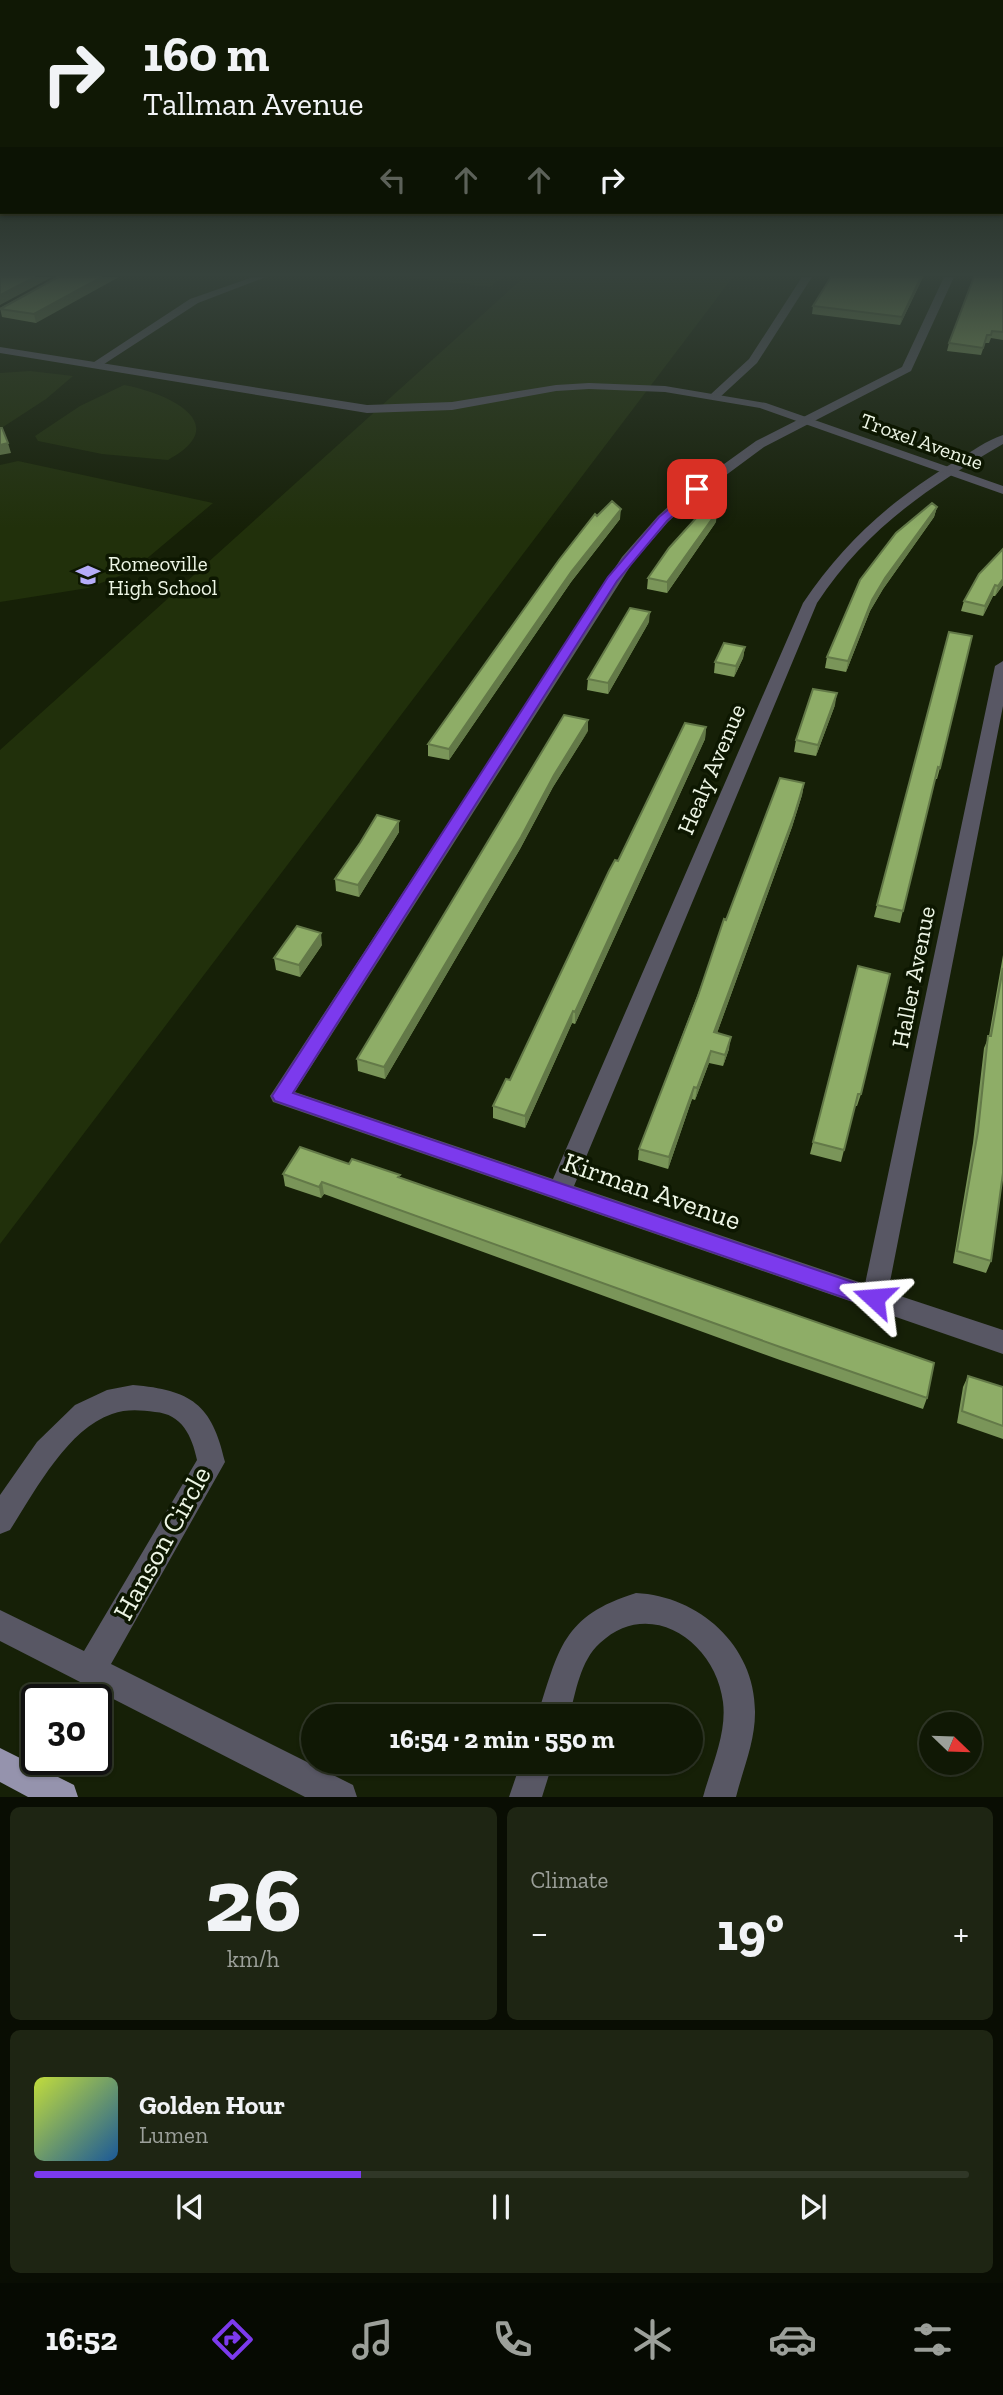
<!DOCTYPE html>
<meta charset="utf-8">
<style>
:root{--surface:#101805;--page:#1e2513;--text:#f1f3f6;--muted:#9ca09a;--line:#303727;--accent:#7c3aed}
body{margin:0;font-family:"Zilla Slab",serif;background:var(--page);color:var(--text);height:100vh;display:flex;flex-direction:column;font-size:26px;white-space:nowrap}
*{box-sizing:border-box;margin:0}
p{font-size:23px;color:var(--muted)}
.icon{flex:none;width:38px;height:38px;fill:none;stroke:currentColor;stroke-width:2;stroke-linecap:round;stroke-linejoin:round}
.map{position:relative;height:1797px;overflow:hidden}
.panel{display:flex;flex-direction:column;gap:10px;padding:10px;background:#090d03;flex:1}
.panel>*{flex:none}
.top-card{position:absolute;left:0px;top:0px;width:1004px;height:214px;box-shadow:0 2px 5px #0004,0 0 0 2px var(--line);background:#101805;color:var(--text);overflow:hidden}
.needle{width:46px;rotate:113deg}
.controls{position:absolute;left:919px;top:1712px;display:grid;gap:14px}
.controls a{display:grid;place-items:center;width:63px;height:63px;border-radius:50%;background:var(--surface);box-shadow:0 2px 5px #0004,0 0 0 2px var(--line);font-size:35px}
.speed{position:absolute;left:21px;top:1684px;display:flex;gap:14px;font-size:35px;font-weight:700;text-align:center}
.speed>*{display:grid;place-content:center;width:91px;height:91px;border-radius:50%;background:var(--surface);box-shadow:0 2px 5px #0004,0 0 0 2px var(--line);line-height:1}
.speed .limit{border:4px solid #111;border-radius:10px;background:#fff;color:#111}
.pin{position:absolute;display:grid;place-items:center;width:60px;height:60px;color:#fff;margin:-30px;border-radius:14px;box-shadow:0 4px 10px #0006}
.me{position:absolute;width:77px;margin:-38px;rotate:289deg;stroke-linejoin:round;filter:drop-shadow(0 0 5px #0008)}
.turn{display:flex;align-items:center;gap:24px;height:147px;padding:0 28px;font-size:32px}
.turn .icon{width:91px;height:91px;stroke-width:2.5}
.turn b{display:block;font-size:49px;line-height:60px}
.lanes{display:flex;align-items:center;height:66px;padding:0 28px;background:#0003;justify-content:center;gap:35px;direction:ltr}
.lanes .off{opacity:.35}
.big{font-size:52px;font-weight:700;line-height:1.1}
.panel .widget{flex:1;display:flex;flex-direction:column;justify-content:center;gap:10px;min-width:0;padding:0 24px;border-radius:10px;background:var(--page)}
.panel .dial{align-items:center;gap:0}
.dial b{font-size:91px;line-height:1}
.song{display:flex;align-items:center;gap:21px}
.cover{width:84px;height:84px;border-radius:10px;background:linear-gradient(135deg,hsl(70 70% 55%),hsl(210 70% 35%))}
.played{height:7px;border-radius:4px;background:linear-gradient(90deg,var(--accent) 35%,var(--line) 35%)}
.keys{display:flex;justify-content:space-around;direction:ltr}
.heat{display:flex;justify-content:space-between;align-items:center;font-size:38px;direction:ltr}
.panel .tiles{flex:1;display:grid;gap:10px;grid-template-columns:1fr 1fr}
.widget:last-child{grid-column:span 2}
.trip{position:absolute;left:301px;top:1704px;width:402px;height:70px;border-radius:35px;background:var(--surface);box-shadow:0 2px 5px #0004,0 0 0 2px var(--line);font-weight:700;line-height:70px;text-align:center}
.menu{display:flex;height:112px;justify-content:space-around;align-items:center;background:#060a02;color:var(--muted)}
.menu .icon{width:49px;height:49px}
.menu .current{color:var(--accent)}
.menu b{font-size:32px;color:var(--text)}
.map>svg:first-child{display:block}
</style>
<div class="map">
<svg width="1003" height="1797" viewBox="0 0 1003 1797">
<rect width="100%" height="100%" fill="#162007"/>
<path fill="#21300b" d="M 408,277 L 502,277 L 490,287 Z
M 524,277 L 733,277 L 0,1244 L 0,750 Z
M 30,371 L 73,376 L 46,399 L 0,429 L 0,373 Z
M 124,385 C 163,392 237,422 168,460 L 102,454 L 38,441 L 35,436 L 80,406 Z
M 18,461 L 213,503 L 132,571 L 88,588 L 0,602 L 0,465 Z"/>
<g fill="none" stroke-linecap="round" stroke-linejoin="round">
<path fill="#585764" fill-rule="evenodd" d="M 253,277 L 266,277 L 198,303 L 98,368 L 88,366 L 190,299 Z
M 802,277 L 812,277 L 757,363 L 719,398 L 711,398 L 711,394 L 749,359 Z
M 944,277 L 954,277 L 911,371 L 764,447 L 691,501 L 668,522 L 633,562 L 295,1092 L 553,1179 L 803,603 C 845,541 891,500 956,461 C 971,452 987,440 1003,435 L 1003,444 C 927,488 866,529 817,603 L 574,1186 L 865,1284 L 995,666 L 1003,661 L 1003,706 L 888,1292 L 1003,1330 L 1003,1354 L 273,1102 L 270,1096 L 622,557 L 658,516 L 681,495 L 756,441 L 902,367 Z
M 133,1385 C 191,1390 212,1404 225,1462 L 111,1664 L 353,1785 L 357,1797 L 305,1797 L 0,1641 L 0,1610 L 84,1651 L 197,1460 C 192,1436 182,1414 155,1412 C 140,1410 126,1409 112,1414 C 67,1429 34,1493 10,1530 L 0,1534 L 0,1495 L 37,1442 L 75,1405 L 107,1390 Z
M 636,1593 C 699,1596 756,1646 755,1713 C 755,1742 743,1769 736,1797 L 703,1797 C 711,1767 727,1734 723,1702 C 716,1642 650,1596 600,1643 C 580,1661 576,1692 569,1717 L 537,1717 C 559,1649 562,1616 636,1593 Z
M 521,1762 L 553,1762 L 542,1797 L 509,1797 Z"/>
<path fill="#585764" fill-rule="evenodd" d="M 0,347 L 367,405 L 452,402 L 556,385 L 589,383 L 665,386 L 766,403 L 1003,486 L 1003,494 L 760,408 L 665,392 L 589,389 L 556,391 L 452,410 L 367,413 L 0,353 Z"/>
<path fill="#9593ad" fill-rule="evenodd" d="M 0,1748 L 74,1785 L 78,1797 L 28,1797 L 0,1782 Z"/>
</g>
<path fill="#7a9559" d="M 58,277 L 36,323 L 2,317 L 0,308 Z
M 923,277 L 900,325 L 812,314 L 813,306 Z
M 1003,277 L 1003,340 L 991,338 L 989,343 L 985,343 L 981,355 L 947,351 L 949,343 Z
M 937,507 L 934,517 L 883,589 L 870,611 L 846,672 L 825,668 L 827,657 Z
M 597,516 L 620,519 L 571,582 L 449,760 L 428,756 L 428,744 Z
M 716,522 L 667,593 L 647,589 L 648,578 Z
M 979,574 L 1003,585 L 995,596 L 993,596 L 983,616 L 961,611 L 964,601 Z
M 649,622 L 608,694 L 587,690 L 588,679 Z
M 949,632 L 940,768 L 937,779 L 935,779 L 900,923 L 874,917 Z
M 745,647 L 743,658 L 734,677 L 714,673 L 715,662 Z
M 835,705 L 816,756 L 794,752 L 796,740 Z
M 706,727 L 705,739 L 575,1024 L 572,1023 L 525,1128 L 493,1118 L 493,1106 L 510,1080 L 618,861 Z
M 588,731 L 553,787 L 520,849 L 385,1079 L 358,1071 L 357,1059 Z
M 804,783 L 802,795 L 792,827 L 717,1033 L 729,1049 L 723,1066 L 709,1063 L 695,1100 L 692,1099 L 668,1169 L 638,1160 L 639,1149 L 726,920 Z
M 399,821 L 399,832 L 359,897 L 336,891 L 335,879 Z
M 322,945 L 300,977 L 276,970 L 274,958 Z
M 1003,955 L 1003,1173 L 991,1261 L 986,1273 L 953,1263 L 973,1143 L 984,1048 L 989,1036 Z
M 858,966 L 861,1094 L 857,1106 L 855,1106 L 841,1162 L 810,1154 Z
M 349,1164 L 400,1178 L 927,1398 L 923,1409 L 780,1360 L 324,1194 L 321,1198 L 285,1186 L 283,1174 Z
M 968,1376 L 1003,1387 L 1003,1439 L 957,1423 L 963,1387 Z"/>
<path fill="#637948" d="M 35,277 L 52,277 L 0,305 L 0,295 Z
M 102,277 L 119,277 L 36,323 L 34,314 Z
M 921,277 L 923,277 L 900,325 L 902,317 Z
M 8,443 L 11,453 L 0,455 L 0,445 Z
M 937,507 L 934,517 L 883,589 L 870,611 L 846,672 L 848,661 L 872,600 L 885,578 Z
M 621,509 L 620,519 L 571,582 L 449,760 L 449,749 L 571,572 Z
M 717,512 L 716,522 L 667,593 L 667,582 Z
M 1003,579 L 1003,585 L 995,596 L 998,586 Z
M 995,585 L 993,596 L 983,616 L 985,606 Z
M 650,612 L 649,622 L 608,694 L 608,683 Z
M 745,647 L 743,658 L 734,677 L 736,666 Z
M 837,693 L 835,705 L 816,756 L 818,745 Z
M 588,720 L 588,731 L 553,787 L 520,849 L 385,1079 L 384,1067 L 554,775 Z
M 706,727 L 705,739 L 575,1024 L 575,1012 Z
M 804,783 L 802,795 L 792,827 L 713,1044 L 714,1032 Z
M 399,821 L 399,832 L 359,897 L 358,885 Z
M 321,933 L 322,945 L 300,977 L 299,965 Z
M 573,1011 L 572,1023 L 525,1128 L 525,1116 Z
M 731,1037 L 729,1049 L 723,1066 L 725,1055 Z
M 711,1051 L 709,1063 L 695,1100 L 697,1088 Z
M 694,1087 L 692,1099 L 668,1169 L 669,1157 Z
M 322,1182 L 324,1194 L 321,1198 L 319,1187 Z"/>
<path fill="#8ead67" stroke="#637948" stroke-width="2" d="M 0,277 L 35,277 L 0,295 Z
M 58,277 L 102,277 L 34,314 L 0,309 Z
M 831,277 L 921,277 L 902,317 L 813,306 Z
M 974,277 L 1003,277 L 1003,332 L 992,331 L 991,335 L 987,335 L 983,348 L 949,343 Z
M 0,428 L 2,428 L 8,443 L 0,445 Z
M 612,501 L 621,509 L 571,572 L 449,749 L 428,744 L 559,560 L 595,514 L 597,516 Z
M 932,503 L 937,507 L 885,578 L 872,600 L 848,661 L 827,657 L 860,580 L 896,533 Z
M 708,505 L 717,512 L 667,582 L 648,578 L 669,548 Z
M 1003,549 L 1003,579 L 998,586 L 995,585 L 985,606 L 964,601 L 979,574 Z
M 630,608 L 650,612 L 608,683 L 588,679 Z
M 949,632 L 972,636 L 940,768 L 938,767 L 903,911 L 877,905 Z
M 724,643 L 745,647 L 736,666 L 715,662 Z
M 813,689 L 837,693 L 818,745 L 796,740 Z
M 564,715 L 588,720 L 554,775 L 521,837 L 384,1067 L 357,1059 Z
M 685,723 L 706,727 L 575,1012 L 573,1011 L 525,1116 L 493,1106 L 506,1079 L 510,1080 L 609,871 L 615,860 L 618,861 Z
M 780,778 L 804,783 L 794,816 L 714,1032 L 731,1037 L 725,1055 L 711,1051 L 697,1088 L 694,1087 L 669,1157 L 639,1149 L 698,996 L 724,919 L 726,920 Z
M 377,815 L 399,821 L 377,856 L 358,885 L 335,879 L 360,843 Z
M 297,926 L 321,933 L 299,965 L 274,958 Z
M 858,966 L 890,974 L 861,1094 L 858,1094 L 844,1150 L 813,1142 Z
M 1003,968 L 1003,1173 L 991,1261 L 957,1251 L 978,1131 L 988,1036 L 991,1036 Z
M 300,1147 L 349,1164 L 352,1159 L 400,1175 L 398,1177 L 934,1363 L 927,1398 L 783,1348 L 322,1182 L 319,1187 L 283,1174 Z
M 968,1376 L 1003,1387 L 1003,1426 L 962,1411 Z"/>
<linearGradient id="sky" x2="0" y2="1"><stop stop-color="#0c1204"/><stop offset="0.52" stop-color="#36423c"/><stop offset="1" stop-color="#36423c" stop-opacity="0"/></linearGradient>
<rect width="1003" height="528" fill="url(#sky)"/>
<path fill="#7c3aed" stroke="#51269a" stroke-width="2" d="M 697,486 L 700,487 L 700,492 L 667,521 L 617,581 L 293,1093 L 882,1292 L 885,1298 L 882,1305 L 874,1308 L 275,1101 L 272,1096 L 608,577 L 659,517 Z"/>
<defs>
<g id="school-bare" transform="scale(1.89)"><path d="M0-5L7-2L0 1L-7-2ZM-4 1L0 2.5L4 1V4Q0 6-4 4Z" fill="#b5acf8" stroke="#0d1701" stroke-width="2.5" paint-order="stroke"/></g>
</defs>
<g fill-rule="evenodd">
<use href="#school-bare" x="88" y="575"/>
</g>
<g text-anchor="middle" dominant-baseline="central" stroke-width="7" stroke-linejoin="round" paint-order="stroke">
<g font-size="21" fill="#edf5e5" stroke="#0d1701">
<text transform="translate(922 441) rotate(20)">Troxel Avenue</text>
</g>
<g font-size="21" fill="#edf5e5" stroke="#0d1701" text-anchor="start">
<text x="108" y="563">Romeoville<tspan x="108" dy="24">High School</tspan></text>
</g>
<g font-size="24" fill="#edf5e5" stroke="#0d1701">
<text transform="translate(711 769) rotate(-67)">Healy Avenue</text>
<text transform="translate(913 977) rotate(-79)">Haller Avenue</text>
</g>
<g font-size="28" fill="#edf5e5" stroke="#0d1701">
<text transform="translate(652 1191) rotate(19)">Kirman Avenue</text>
<text transform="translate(162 1543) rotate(-61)">Hanson Circle</text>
</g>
</g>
</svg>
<div class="controls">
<a><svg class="needle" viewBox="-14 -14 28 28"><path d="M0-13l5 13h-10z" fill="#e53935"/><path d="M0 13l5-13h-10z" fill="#9ca09a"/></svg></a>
</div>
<div class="speed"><div class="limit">30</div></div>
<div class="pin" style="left:697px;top:489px;background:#d93025"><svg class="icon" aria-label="arrive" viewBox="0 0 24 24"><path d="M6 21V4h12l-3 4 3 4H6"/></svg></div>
<svg class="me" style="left:874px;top:1298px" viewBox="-20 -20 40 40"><path d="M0-17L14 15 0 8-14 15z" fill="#7c3aed" stroke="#fff" stroke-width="4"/></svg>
<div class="trip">16:54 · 2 min · 550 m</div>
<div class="top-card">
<div class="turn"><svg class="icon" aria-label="right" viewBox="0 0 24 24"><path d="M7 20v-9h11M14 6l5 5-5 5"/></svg><div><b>160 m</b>Tallman Avenue</div></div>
<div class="lanes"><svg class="icon off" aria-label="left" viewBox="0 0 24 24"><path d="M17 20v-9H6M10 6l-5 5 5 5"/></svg><svg class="icon off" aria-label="ahead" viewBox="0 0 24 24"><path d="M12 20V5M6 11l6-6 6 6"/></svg><svg class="icon off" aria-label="ahead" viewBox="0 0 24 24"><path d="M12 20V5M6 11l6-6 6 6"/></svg><svg class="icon" aria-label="right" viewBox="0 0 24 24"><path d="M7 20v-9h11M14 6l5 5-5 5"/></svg></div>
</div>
</div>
<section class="panel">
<div class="tiles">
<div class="widget dial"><b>26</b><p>km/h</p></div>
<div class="widget"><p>Climate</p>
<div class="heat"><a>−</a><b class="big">19°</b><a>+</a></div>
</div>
<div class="widget">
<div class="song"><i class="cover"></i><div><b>Golden Hour</b><p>Lumen</p></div></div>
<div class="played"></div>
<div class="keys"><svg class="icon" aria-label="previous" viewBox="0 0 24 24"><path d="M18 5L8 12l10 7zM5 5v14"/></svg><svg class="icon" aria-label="pause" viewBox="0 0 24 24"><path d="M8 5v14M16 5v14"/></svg><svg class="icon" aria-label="next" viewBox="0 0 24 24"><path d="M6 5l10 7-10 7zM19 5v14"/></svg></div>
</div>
</div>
</section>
<nav class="menu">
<b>16:52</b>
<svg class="icon current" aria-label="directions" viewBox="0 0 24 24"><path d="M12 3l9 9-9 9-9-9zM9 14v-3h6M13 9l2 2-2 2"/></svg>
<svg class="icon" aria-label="music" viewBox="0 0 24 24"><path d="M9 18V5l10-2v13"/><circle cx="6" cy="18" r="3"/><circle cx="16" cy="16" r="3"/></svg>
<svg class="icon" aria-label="phone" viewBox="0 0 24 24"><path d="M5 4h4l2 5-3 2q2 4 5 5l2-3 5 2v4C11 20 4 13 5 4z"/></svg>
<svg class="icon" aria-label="climate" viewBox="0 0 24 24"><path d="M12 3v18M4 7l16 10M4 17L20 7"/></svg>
<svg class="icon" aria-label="car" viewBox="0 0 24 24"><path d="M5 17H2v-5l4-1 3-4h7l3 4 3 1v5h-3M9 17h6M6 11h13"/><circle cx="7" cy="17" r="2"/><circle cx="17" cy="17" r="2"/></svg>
<svg class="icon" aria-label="filters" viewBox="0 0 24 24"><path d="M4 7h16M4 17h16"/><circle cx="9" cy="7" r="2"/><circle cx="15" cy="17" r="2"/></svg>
</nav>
